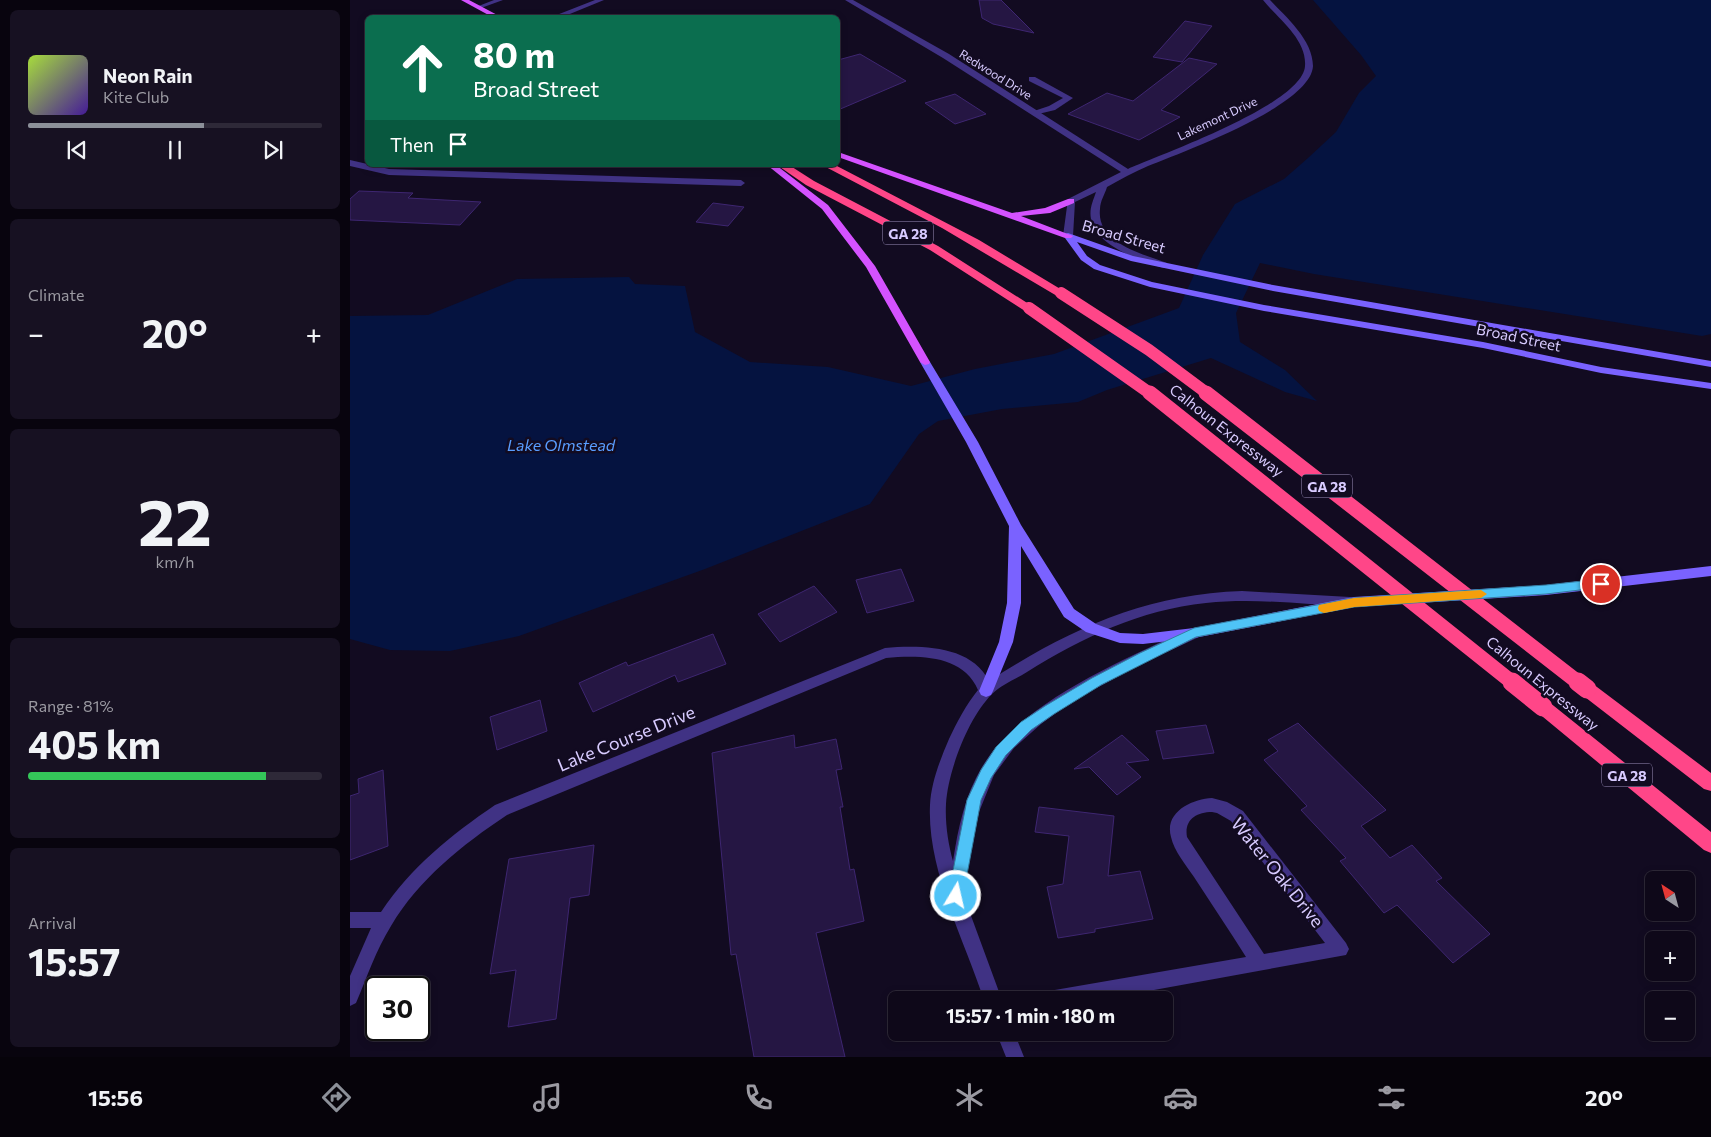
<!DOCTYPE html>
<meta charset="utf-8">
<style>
:root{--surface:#0e0819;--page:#171122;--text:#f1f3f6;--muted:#9b9aa2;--line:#2e2938;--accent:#8c9099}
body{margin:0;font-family:Commissioner,sans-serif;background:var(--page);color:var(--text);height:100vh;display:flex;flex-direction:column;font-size:19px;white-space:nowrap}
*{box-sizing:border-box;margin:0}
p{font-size:16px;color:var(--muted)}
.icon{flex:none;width:28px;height:28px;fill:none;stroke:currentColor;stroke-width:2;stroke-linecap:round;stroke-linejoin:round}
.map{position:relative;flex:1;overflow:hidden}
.drawer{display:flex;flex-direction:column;gap:10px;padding:10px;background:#08040e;width:350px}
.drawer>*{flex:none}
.guide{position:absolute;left:15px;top:15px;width:475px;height:152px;border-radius:8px;box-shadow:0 2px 8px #0003,0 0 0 1px var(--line);background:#0b6e4f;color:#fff;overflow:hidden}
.needle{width:32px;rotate:324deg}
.controls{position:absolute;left:1295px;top:871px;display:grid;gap:10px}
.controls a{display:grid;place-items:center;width:50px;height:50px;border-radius:8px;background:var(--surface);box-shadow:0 2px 8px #0003,0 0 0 1px var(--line);font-size:25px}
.speed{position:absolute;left:15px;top:976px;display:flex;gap:10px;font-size:25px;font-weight:700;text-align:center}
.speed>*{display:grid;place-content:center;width:65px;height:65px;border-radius:50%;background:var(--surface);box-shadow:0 2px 8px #0003,0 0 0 1px var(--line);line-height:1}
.speed .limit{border:2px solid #111;border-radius:8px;background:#fff;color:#111}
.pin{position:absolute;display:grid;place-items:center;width:42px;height:42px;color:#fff;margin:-21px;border:2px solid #fff;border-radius:50%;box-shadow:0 1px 5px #0007}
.me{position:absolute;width:55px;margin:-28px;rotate:9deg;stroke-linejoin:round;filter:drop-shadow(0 0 4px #0008)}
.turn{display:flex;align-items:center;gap:18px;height:105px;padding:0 25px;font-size:22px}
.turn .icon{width:65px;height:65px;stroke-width:2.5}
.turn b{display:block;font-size:35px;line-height:42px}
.then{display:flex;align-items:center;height:48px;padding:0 25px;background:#0003;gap:10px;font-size:19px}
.big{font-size:38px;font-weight:700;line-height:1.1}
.drawer .widget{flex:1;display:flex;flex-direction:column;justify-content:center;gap:8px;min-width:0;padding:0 18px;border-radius:8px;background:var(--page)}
.drawer .dial{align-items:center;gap:0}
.dial b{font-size:65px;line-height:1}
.song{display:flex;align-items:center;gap:15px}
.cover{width:60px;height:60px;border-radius:8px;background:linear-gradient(135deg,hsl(80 70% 55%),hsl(260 70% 35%))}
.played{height:5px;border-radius:2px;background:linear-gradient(90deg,var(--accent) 60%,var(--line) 60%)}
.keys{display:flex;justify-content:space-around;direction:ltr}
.heat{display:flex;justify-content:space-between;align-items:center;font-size:28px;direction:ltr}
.charge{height:8px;border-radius:4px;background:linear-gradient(90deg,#34c759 81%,var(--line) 0)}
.trip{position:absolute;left:538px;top:991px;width:285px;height:50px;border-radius:8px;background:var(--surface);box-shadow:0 2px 8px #0003,0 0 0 1px var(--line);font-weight:700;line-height:50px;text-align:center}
.tabs{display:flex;height:80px;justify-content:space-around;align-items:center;background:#06030a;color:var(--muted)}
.tabs .icon{width:35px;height:35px}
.tabs .on{color:var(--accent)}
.tabs b{font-size:22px;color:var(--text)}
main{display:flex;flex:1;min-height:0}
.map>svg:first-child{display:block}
</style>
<main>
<section class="drawer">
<div class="widget">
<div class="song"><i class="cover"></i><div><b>Neon Rain</b><p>Kite Club</p></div></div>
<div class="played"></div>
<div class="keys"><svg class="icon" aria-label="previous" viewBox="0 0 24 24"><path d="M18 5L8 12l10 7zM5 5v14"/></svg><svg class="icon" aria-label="pause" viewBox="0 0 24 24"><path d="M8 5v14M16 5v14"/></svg><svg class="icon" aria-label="next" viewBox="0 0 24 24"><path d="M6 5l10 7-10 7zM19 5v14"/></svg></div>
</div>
<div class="widget"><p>Climate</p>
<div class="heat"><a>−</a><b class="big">20°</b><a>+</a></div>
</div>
<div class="widget dial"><b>22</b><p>km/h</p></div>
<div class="widget"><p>Range · 81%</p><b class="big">405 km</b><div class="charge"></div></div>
<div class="widget"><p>Arrival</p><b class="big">15:57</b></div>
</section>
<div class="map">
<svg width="1361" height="1057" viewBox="0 0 1361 1057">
<rect width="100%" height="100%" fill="#120b21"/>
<path fill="#051340" d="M 963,0 L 1361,0 L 1361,334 L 1352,336 L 964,274 L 910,263 L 886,313 L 890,342 L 935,370 L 967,401 L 935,392 L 861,358 L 757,390 L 728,402 L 652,409 L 588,421 L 569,434 L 520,504 L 355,569 L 169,636 L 100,651 L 40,650 L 0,639 L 0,316 L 78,315 L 167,279 L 279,277 L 285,284 L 335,286 L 345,332 L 400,362 L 478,367 L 561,386 L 625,369 L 704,354 L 829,308 L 853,255 L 885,204 L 934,179 L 958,158 L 986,132 L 1009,93 L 1026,76 L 1011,55 Z"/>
<path fill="#251643" stroke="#3e2671" d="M 629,0 L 651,0 L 684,33 L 643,24 L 632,18 Z
M 835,21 L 862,26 L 832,62 L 803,57 Z
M 510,54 L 556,81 L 488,110 L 488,60 Z
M 839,58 L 867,64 L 811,110 L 830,117 L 789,140 L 718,114 L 757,93 L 783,101 Z
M 605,94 L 636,114 L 605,124 L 575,103 Z
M 9,191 L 63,193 L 58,198 L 131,202 L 110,225 L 0,220 L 0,199 Z
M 363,203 L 394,207 L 378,226 L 346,222 Z
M 551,569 L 564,601 L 517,613 L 506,580 Z
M 464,586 L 487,612 L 430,642 L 408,614 Z
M 363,634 L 376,664 L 328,682 L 325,675 L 243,712 L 229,683 L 276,662 L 278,666 Z
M 190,700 L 197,731 L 147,750 L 140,717 Z
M 948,723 L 1036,810 L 1011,826 L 1040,858 L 1062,845 L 1092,878 L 1086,881 L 1140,934 L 1103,963 L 1047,905 L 1034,913 L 990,861 L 996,858 L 951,810 L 957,806 L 914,760 L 928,751 L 918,740 Z
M 856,725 L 864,753 L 813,759 L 806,731 Z
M 444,735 L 445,748 L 486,739 L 492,769 L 486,770 L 493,807 L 490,807 L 500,870 L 504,869 L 514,921 L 466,933 L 495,1057 L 404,1057 L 386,954 L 381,955 L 362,753 Z
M 772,735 L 799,760 L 776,763 L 791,777 L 767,795 L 739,767 L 724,769 Z
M 33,770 L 38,846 L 0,860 L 0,796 L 9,793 L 8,779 Z
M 689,807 L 764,816 L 758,876 L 790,871 L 803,919 L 745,929 L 745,932 L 708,938 L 697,887 L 713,884 L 719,836 L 685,832 Z
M 244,845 L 239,895 L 220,898 L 206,1019 L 158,1027 L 166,970 L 140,974 L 159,859 Z"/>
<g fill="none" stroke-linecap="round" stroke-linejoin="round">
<path fill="#403284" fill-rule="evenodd" d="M 144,0 L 153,0 L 131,8 L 126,7 Z
M 245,0 L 254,0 L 210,18 L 199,18 Z
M 679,77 L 685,77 L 723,98 L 705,110 L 684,115 L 684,111 L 699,106 L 713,98 L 679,81 Z"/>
<path fill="#403284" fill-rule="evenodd" d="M 495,0 L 503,0 L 599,54 L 778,169 C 812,154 953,104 955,66 C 957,39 928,19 913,0 L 920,0 C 936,17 963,40 963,66 C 961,106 832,152 798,166 C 784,172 771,179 757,187 C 755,194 750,201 750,209 C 746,243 793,254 817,263 L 817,267 L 814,268 C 792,262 745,245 741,219 C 739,209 743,201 746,192 L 725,202 L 723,236 L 718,239 L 713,236 L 718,199 L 771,172 L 593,58 Z
M 0,160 L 39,169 L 391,180 L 395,183 L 391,186 L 39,175 L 0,166 Z
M 892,591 L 1000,597 L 1005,599 L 1007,602 L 1005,605 L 1000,607 C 952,604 904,598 856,603 C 790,610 733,637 677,672 C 666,679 652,684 642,694 C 618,718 598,771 596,804 C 595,823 598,843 603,861 C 608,828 615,795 632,767 C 672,701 772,661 839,629 L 844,628 L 849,629 L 851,633 L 849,637 L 787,666 L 721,702 L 691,724 L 664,748 L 644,775 L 629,812 L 613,894 L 652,1000 L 634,1000 C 614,939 577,870 580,805 C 581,783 590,760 599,739 C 607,722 616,705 628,690 C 613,655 570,655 536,658 L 157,815 C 112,845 69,879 41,926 C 26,950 17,977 6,1003 L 0,1006 L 0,976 L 21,928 L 0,928 L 0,912 L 31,912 C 61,867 101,835 145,805 L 535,648 C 570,645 621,645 639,681 C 718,630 795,594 892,591 Z
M 862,798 L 877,802 L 893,811 L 996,943 L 999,949 L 996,955 L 749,1000 L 690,1000 L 693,994 L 699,991 L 896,957 C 879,930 861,903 844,877 C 836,865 824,851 821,837 C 814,812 842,799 862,798 ZM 862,812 L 867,813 L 881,821 L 975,943 L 914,954 L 837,837 C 834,820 846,812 862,812 Z
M 646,1032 L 664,1032 L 674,1057 L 656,1057 Z"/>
<path fill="#7a62ff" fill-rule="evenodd" d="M 718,233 L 783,256 L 923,285 L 1361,361 L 1361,367 L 923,291 L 781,261 L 727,242 L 737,256 L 750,265 L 802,282 L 914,305 L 1133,342 L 1251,367 L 1361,383 L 1361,389 L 1251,373 L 1133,348 L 914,311 L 800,287 L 744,269 L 731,260 L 715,238 L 715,234 Z
M 575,359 L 580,362 L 628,442 L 671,525 L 724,609 L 746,624 L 770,633 L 793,634 L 844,628 L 1004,597 L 1196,585 L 1361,566 L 1361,576 L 1196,595 L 1004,607 L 844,638 L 793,644 L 770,643 L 736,632 L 714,617 L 671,546 L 671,603 L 663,642 L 643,691 L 641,695 L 636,697 L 631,695 L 629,691 L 649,642 L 657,603 L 659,526 L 616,442 L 570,362 Z"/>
<path fill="#d452ff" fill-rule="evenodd" d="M 111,0 L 119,0 L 153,18 L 144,18 Z
M 488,152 L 662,213 L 695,208 L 718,199 L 724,199 L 724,203 L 700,213 L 671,216 L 723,236 L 721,238 L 715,238 L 488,157 Z
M 417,165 L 426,165 L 478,205 L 525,266 L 580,362 L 579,364 L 575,365 L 570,362 L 516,267 L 472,209 Z"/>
<path fill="#ff4688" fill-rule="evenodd" d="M 427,165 L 439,165 L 464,181 L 588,246 L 685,308 L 679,312 L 675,311 L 580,250 L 456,185 Z
M 472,165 L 485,165 L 629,240 L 717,293 L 711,297 L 707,296 L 592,228 Z
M 1237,682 L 1243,684 L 1361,773 L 1361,791 L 1354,789 L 1231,694 L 1228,689 L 1231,684 Z
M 1193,700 L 1199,702 L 1361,832 L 1361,853 L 1354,850 L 1187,712 L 1184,707 L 1187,702 Z"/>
<path stroke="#ff4688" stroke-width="12" d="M 711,293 L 799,350 L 858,394
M 679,308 L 801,394"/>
<path stroke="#ff4688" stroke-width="15" d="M 800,393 L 1163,683
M 856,393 L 1229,683"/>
<path stroke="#ff4688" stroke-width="19" d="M 1162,682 L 1193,707
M 1228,682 L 1237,689"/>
</g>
<path fill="#4fc3f7" stroke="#337fa1" d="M 1251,579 L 1257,584 L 1255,587 L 1196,594 L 1004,607 L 846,637 L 751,685 L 704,714 L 681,730 L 656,755 L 641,778 L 631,800 L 613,896 L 611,901 L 606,903 L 600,901 L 598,896 L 617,800 L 631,770 L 646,747 L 671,722 L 695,706 L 742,678 L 790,653 L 844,628 L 1004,598 L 1196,585 Z"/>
<path fill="#f59e0b" d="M 1131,590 L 1137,594 L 1131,598 L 1004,607 L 974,613 L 969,611 L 968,608 L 969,605 L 1004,598 Z"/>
<g text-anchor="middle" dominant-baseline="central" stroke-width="5" stroke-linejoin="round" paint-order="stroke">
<g font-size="12" fill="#d8cbff" stroke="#120b21">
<text transform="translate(646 74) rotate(32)">Redwood Drive</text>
<text transform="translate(867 118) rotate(-25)">Lakemont Drive</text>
</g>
<g fill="#120b21" stroke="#9d91bc" stroke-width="1">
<rect x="533" y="221.5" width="50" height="23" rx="4"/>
<rect x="952" y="474.5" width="50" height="23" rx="4"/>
<rect x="1252" y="763.5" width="50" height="23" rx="4"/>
</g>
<g font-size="14" font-weight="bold" fill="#d8cbff">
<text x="558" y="233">GA 28</text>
<text x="977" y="486">GA 28</text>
<text x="1277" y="775">GA 28</text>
</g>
<g font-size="15" fill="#d8cbff" stroke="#120b21">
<text transform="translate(774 236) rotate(16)">Broad Street</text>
<text transform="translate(1169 337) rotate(12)">Broad Street</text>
<text transform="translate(877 430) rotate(38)">Calhoun Expressway</text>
<text transform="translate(1193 683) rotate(39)">Calhoun Expressway</text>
</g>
<g font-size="16" font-style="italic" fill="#599dff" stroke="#120b21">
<text x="211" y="444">Lake Olmstead</text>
</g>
<g font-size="18" fill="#d8cbff" stroke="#120b21">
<text transform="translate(276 738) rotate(-22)">Lake Course Drive</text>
<text transform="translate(928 872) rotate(51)">Water Oak Drive</text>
</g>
</g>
</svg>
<div class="controls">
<a><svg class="needle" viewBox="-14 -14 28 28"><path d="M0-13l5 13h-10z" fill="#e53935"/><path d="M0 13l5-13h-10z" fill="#9b9aa2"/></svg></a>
<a>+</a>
<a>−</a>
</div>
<div class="speed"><div class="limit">30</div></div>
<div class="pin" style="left:1251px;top:584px;background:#d93025"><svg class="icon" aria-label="arrive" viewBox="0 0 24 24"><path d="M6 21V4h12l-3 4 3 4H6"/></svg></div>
<svg class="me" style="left:606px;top:896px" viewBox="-20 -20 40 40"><circle r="17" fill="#4fc3f7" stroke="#fff" stroke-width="3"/><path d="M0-11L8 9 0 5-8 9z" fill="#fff"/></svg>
<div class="trip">15:57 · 1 min · 180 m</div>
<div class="guide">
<div class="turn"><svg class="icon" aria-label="ahead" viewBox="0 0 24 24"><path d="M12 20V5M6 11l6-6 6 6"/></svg><div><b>80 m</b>Broad Street</div></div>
<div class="then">Then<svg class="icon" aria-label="arrive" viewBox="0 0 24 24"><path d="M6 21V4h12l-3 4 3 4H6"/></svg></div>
</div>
</div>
</main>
<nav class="tabs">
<b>15:56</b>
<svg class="icon on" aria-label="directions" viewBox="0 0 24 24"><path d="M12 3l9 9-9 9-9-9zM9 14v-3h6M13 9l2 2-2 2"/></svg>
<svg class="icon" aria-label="music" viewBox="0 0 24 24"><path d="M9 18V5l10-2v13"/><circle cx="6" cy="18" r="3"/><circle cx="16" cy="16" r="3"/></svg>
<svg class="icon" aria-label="phone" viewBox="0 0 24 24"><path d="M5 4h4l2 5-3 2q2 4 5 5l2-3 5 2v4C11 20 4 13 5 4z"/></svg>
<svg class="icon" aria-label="climate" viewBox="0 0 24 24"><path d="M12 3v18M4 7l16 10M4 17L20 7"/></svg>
<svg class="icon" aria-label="car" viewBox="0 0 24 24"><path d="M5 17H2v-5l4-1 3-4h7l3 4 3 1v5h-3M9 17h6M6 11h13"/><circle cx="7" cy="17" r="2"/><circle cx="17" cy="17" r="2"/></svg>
<svg class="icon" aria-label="filters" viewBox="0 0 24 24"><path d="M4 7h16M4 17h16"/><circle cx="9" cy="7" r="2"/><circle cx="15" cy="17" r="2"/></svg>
<b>20°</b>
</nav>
